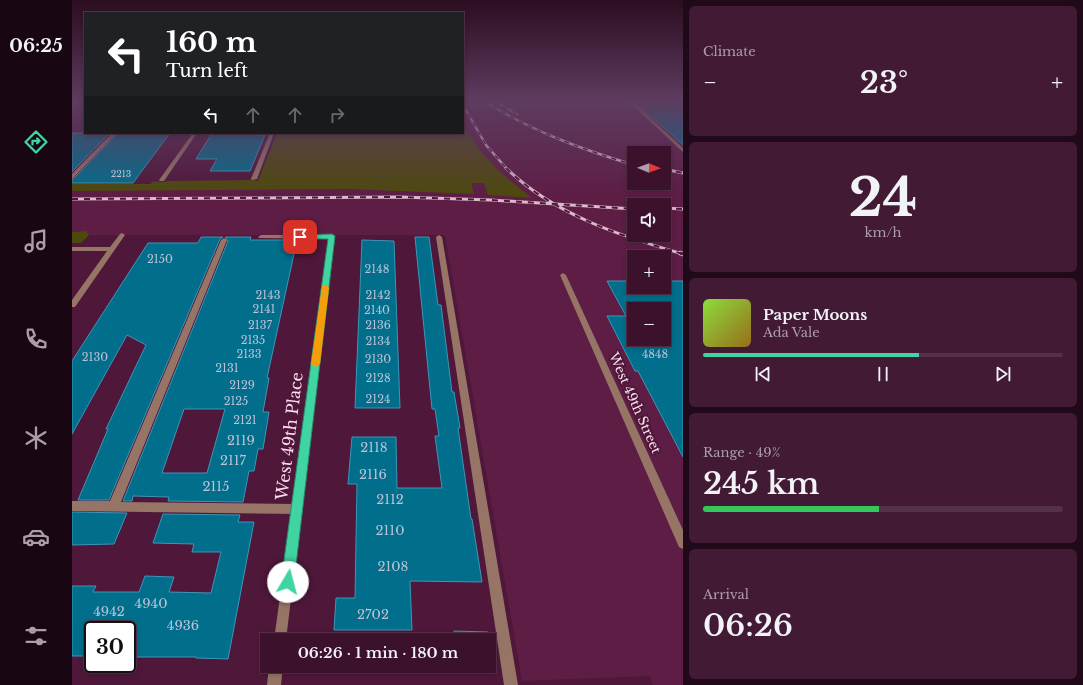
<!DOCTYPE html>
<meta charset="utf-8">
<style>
:root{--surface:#3b112c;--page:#421a34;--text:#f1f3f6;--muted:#ac9da9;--line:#543148;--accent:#40d4a2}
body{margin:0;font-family:"Libre Baskerville",serif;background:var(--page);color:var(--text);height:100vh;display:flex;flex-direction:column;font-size:15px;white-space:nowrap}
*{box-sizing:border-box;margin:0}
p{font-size:13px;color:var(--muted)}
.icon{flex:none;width:22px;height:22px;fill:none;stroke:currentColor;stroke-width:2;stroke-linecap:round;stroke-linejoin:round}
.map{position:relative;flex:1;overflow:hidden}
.drawer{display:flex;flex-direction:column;gap:6px;padding:6px;background:#200918;width:400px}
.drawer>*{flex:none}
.top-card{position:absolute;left:12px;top:12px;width:380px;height:122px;border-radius:0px;box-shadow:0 2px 6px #0003,0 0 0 1px var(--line);background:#202124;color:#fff;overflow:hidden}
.needle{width:26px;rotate:91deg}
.buttons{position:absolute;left:555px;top:146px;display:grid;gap:8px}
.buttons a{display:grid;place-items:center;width:44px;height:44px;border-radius:0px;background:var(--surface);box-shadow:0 2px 6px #0003,0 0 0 1px var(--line);font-size:20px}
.speed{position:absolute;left:12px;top:621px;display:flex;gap:8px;font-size:20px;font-weight:700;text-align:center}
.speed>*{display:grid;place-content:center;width:52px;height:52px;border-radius:50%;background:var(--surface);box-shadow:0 2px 6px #0003,0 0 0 1px var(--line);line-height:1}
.speed .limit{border:2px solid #111;border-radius:6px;background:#fff;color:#111}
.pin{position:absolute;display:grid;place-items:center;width:34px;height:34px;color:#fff;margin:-17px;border-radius:8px;box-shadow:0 2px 6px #0006}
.me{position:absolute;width:44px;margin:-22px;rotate:8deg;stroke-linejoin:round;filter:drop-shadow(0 0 3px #0008)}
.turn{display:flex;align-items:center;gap:14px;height:84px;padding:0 16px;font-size:18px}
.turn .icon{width:52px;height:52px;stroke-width:2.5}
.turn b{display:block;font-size:28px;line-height:34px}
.lanes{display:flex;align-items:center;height:38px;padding:0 16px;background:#0003;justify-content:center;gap:20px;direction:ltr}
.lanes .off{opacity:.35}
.big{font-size:30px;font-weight:600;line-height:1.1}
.drawer .tile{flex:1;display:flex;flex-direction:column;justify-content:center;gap:6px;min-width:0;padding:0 14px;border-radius:6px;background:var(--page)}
.drawer .dial{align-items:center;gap:0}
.dial b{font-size:52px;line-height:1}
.song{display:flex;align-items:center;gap:12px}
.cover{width:48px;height:48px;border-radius:6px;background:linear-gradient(135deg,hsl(90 70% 55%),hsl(40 70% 35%))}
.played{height:4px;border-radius:2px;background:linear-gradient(90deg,var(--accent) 60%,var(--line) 60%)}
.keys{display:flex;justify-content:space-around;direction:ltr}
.heat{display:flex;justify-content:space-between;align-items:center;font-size:22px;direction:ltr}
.charge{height:6px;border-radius:3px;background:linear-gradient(90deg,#34c759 49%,var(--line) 0)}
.trip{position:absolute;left:188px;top:633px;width:236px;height:40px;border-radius:0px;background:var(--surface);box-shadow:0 2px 6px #0003,0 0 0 1px var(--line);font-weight:600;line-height:40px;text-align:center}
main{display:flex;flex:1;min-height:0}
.dock{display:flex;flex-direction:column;width:72px;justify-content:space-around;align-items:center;background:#180712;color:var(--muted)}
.dock .icon{width:28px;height:28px}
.dock .current{color:var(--accent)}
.dock b{font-size:18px;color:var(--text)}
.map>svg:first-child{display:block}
</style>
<main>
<nav class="dock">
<b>06:25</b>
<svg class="icon current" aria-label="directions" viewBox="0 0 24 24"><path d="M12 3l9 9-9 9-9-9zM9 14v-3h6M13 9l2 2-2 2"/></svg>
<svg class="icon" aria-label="music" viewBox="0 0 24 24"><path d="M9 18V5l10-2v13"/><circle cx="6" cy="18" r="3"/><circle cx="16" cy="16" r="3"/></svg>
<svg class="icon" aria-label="phone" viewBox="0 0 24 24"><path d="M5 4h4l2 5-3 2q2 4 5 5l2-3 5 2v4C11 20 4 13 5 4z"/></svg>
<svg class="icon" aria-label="climate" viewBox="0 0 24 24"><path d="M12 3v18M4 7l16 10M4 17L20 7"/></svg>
<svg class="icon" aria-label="car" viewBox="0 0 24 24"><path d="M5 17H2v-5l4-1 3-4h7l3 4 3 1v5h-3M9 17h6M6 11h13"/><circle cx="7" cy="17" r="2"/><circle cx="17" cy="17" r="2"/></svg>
<svg class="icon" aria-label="filters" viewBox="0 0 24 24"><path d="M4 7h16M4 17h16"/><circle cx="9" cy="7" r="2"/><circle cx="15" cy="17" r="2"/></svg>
</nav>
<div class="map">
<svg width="611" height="685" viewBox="0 0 611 685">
<rect width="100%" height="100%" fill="#4f173a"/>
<path fill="#5d1d45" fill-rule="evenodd" d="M 391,101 L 611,101 L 611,685 L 581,685 L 578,676 L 450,681 L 373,235 L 17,235 L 9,243 L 0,243 L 0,184 L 78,184 L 81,181 L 187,181 L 391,133 ZM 562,153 L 592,153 L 592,183 L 562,183 ZM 562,205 L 592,205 L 592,235 L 562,235 ZM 562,257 L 592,257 L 592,287 L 562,287 ZM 562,309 L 592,309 L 592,339 L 562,339 Z"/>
<path fill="#4d490c" d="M 391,123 C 407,155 432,177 460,198 L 416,195 L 412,183 L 399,183 L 402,194 L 276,189 L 0,191 L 0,184 L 78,184 L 80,182 L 95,182 L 96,181 L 181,180 L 186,181 L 205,133 L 391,133 Z
M 14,231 L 17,235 L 9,243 L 0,243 L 0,232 Z"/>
<path fill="#016e8c" stroke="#3f96b6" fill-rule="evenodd" d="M 564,101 L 611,101 L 611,145 L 579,116 Z
M 0,133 L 38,133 L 0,172 Z
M 46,133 L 98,133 L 61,183 L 0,183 L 0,180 Z
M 140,133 L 193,135 L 178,171 L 138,171 L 145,159 L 124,159 Z
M 129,237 L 151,237 L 148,239 L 37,500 L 6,500 L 36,429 L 34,429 L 74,345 L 55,335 L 0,434 L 0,361 L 76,243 L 126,243 Z
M 153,237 L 179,237 L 178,240 L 225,240 L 195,378 L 197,378 L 191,412 L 197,412 L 191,449 L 186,449 L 182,471 L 177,471 L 171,502 L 96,501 L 97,497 L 61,496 L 60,501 L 51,501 L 156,241 ZM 112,409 L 153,409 L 135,473 L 90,473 Z
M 343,237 L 357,237 L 366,305 L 369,305 L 380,392 L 382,392 L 388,428 L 386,428 L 399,519 L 400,519 L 410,582 L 338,581 L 340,630 L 262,630 L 264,598 L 283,598 L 285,484 L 276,484 L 280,437 L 324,437 L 325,488 L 370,488 L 363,436 L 367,436 L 363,409 L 360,409 Z
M 290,240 L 322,241 L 328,408 L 283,408 Z
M 535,281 L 562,281 L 562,287 L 592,287 L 592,281 L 611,281 L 611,457 L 566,371 L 563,371 L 535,316 L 554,316 ZM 562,309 L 592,309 L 592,339 L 562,339 Z
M 0,512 L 55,513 L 42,544 L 0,545 Z
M 91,514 L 168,515 L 166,522 L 182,522 L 156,659 L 124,658 L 124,657 L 55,657 L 55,630 L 21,630 L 21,656 L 0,656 L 0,586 L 24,586 L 21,592 L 67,592 L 73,576 L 102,577 L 97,592 L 139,593 L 149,552 L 120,552 L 122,544 L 81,543 Z
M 382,631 L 416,632 L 422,666 L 387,667 L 417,666 L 417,640 L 383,640 Z"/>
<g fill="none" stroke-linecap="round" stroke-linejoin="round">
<path fill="#977566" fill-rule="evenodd" d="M 556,101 L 561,101 L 611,148 L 611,152 Z
M 40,133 L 45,133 L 0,179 L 0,174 Z
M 198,133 L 202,133 L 185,179 L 180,180 L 179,179 Z
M 189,235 L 260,235 L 263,237 L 260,239 L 187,238 L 186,237 Z
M 367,235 L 370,237 L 446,685 L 432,685 L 364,237 Z
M 152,238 L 155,240 L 49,502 L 225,504 L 229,505 L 230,509 L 229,513 L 225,514 L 0,511 L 0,501 L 38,501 L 149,240 Z"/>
<path fill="#977566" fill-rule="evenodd" d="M 3,101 L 8,101 L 0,107 L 0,104 Z
M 121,133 L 125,133 L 92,181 L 88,181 L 87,180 Z
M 50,233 L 53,235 L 3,307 L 0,307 L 0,300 L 35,251 L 0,251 L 0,247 L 38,247 L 48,234 Z
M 260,235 L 263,237 L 214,640 L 202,640 L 257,237 Z
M 491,273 L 494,275 L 611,530 L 611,549 L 607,547 L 488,275 Z
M 197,666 L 211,666 L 209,685 L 195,685 Z"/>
<g stroke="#dbbacc" stroke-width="2.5">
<path id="rail-far2" d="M 412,101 C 459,131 509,149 562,165
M 423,101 L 445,114
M 391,105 L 414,145 L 435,169"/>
</g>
<g stroke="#dbbacc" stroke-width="3">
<path id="rail-far1" d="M 434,168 C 481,214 548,236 611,254
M 592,169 L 611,173
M 0,199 L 328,197 L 419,200 L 562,209
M 592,208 L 611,209"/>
</g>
<g stroke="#dbbacc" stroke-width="4.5">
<path id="rail" d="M 608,253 L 611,254"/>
</g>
<use href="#rail-far2" stroke="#4f173a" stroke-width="1.5" stroke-dasharray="5" stroke-linecap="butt"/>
<use href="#rail-far1" stroke="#4f173a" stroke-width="2" stroke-dasharray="6" stroke-linecap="butt"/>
<use href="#rail" stroke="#4f173a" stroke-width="3" stroke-dasharray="8" stroke-linecap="butt"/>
</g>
<linearGradient id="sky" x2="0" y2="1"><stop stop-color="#2b0d20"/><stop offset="0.51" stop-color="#5d3c60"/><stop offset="1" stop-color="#5d3c60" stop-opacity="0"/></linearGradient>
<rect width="611" height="197" fill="url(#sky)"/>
<path fill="#40d4a2" stroke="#2a8a69" d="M 260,234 L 263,236 L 222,582 L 220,587 L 216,589 L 211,587 L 209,582 L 256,239 L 228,239 L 224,237 L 228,235 Z"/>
<path fill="#f59e0b" d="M 250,286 L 256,286 L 257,288 L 248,364 L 244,367 L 239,364 Z"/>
<g text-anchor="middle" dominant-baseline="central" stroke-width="4" stroke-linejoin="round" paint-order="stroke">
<g font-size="9" fill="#bcc2d5">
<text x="49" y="173">2213</text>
</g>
<g font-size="11" fill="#bcc2d5">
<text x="88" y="259">2150</text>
<text x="305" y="269">2148</text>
<text x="196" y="295">2143</text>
<text x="306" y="295">2142</text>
<text x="192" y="309">2141</text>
<text x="305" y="310">2140</text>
<text x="188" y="325">2137</text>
<text x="306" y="325">2136</text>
<text x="181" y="340">2135</text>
<text x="306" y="341">2134</text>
<text x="177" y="354">2133</text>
<text x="583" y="354">4848</text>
<text x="23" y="357">2130</text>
<text x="306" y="359">2130</text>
<text x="155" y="368">2131</text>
<text x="306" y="378">2128</text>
<text x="170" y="385">2129</text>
<text x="306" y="399">2124</text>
<text x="164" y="401">2125</text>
<text x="173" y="420">2121</text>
</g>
<g font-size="13" fill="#fbdeed" stroke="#4f173a">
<text transform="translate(563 403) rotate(66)">West 49th Street</text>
</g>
<g font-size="13" fill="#bcc2d5">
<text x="169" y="440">2119</text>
<text x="302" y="447">2118</text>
<text x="161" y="460">2117</text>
<text x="301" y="474">2116</text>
<text x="144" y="486">2115</text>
<text x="318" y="499">2112</text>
<text x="318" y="530">2110</text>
<text x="321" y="566">2108</text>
<text x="79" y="603">4940</text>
<text x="37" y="611">4942</text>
<text x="301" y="614">2702</text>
<text x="111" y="625">4936</text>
</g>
<g font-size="16" fill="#fbdeed" stroke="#4f173a">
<text transform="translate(217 436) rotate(-83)">West 49th Place</text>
</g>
</g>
</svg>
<div class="buttons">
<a><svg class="needle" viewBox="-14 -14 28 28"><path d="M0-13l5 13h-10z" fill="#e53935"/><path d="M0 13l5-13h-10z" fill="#ac9da9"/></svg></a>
<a><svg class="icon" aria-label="sound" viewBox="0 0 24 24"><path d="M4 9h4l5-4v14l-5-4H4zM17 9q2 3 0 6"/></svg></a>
<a>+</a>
<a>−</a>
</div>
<div class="speed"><div class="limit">30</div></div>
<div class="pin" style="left:228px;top:237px;background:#d93025"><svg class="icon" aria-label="arrive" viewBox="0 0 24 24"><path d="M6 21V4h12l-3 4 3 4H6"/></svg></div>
<svg class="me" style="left:216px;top:582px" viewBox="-20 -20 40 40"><circle r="19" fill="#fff"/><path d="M0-13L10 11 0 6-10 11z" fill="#40d4a2"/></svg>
<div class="trip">06:26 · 1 min · 180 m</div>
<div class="top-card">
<div class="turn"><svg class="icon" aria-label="left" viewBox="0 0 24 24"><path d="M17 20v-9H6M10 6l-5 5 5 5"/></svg><div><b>160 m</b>Turn left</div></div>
<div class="lanes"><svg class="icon" aria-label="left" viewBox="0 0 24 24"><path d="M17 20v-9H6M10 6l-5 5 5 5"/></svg><svg class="icon off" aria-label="ahead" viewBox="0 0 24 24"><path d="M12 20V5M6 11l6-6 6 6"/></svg><svg class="icon off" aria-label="ahead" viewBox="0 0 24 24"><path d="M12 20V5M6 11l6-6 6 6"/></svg><svg class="icon off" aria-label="right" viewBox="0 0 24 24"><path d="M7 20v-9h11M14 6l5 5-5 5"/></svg></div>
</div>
</div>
<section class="drawer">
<div class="tile"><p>Climate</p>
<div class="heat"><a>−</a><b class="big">23°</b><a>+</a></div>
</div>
<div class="tile dial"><b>24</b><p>km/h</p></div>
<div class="tile">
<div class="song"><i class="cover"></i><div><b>Paper Moons</b><p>Ada Vale</p></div></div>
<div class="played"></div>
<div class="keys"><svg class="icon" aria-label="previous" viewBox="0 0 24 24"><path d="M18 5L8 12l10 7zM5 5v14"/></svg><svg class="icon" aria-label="pause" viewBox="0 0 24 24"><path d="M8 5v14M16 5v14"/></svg><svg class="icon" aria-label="next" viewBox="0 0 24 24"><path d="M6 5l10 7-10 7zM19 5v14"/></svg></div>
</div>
<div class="tile"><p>Range · 49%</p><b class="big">245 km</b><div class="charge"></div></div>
<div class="tile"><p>Arrival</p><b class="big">06:26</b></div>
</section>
</main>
